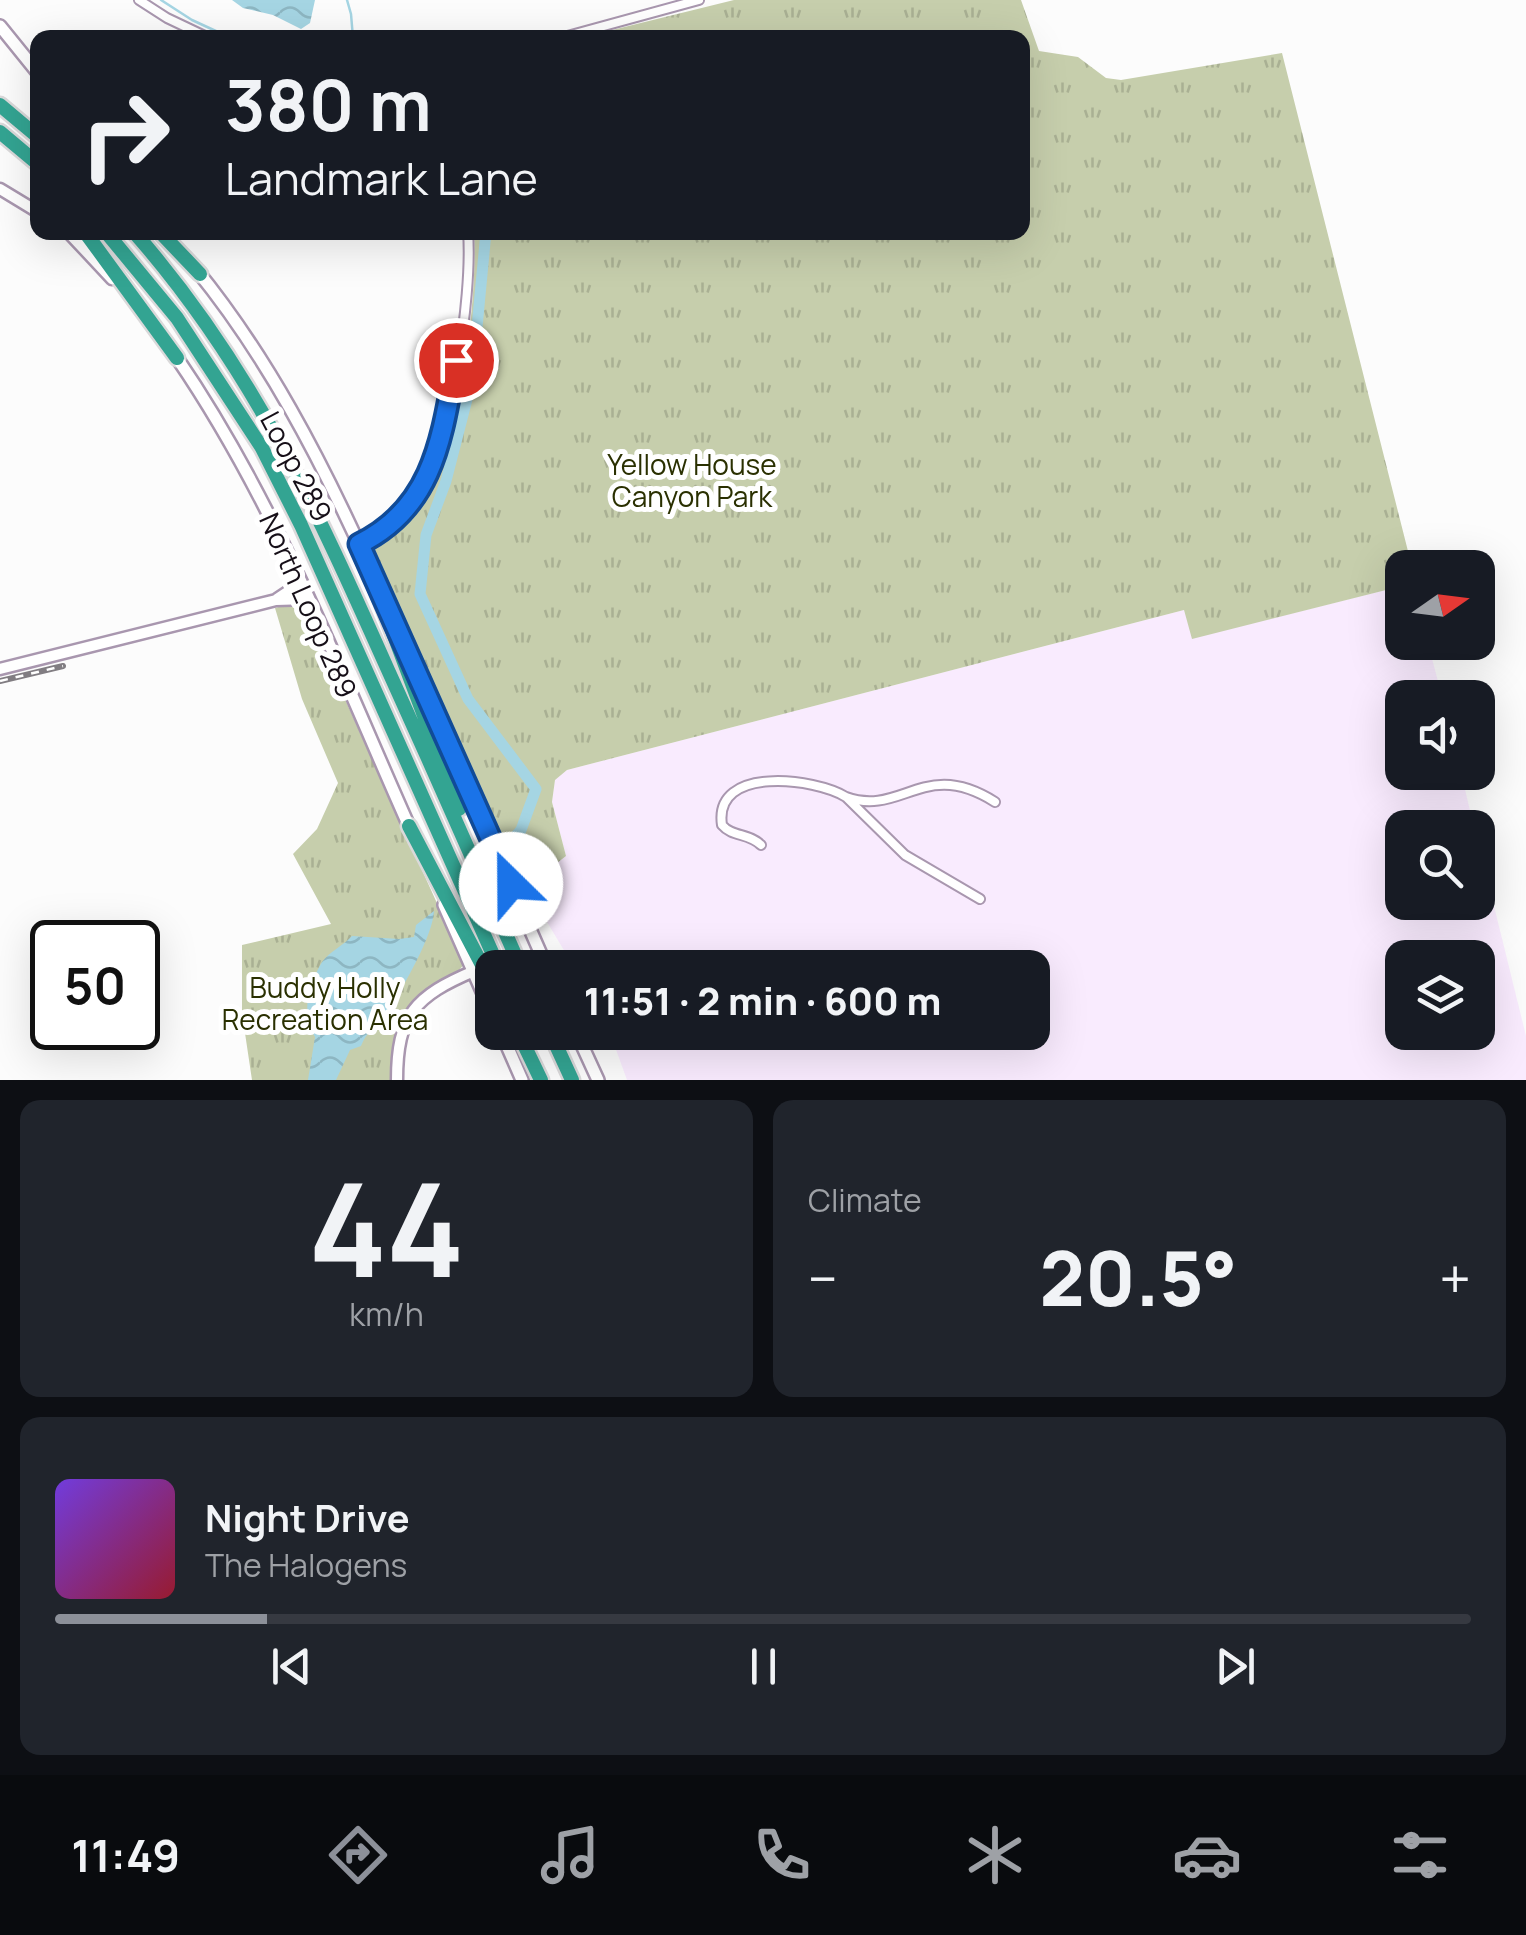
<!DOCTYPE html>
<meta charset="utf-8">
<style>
:root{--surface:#171b24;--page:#20242c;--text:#f1f3f6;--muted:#9ea1a6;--line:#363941;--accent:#8c9099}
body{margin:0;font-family:Manrope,sans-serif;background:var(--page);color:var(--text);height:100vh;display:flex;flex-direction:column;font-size:38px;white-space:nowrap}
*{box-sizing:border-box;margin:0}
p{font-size:32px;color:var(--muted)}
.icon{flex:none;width:55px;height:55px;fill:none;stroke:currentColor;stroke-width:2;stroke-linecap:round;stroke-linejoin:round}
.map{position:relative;height:1080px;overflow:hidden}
.drawer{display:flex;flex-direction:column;gap:20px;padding:20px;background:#0d0f14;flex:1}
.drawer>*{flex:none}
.banner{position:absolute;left:30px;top:30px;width:1000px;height:210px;border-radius:20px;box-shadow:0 10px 40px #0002;background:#171b24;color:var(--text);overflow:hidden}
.needle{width:65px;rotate:76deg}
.controls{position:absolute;left:1385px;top:550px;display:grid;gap:20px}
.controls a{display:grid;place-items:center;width:110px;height:110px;border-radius:20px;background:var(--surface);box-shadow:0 10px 40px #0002;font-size:50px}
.speed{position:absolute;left:30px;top:920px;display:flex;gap:20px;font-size:50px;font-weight:700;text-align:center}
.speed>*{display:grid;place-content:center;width:130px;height:130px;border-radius:50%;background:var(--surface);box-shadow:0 10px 40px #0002;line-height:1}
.speed .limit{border:5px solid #111;border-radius:15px;background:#fff;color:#111}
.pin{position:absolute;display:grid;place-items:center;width:85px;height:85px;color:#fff;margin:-42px;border:5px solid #fff;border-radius:50%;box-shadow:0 2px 10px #0007}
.me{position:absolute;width:110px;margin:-55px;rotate:337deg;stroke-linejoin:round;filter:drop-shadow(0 0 8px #0008)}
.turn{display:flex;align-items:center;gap:35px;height:210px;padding:0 30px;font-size:45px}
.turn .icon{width:130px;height:130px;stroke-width:2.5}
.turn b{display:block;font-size:70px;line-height:85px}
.big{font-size:75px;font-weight:800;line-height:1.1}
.drawer .tile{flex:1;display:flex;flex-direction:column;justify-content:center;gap:15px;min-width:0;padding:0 35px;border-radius:20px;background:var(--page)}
.drawer .dial{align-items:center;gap:0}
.dial b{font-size:130px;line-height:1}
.song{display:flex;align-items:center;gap:30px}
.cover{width:120px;height:120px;border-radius:15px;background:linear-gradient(135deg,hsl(260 70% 55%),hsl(350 70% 35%))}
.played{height:10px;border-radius:5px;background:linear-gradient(90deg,var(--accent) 15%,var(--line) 15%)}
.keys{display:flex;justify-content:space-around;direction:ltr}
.heat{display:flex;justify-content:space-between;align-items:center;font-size:55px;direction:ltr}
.drawer .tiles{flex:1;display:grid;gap:20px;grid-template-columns:1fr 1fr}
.tile:last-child{grid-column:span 2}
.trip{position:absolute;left:475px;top:950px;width:575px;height:100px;border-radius:20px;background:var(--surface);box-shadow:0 10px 40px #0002;font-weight:800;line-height:100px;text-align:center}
.tab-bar{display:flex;height:160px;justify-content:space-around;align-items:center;background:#090b0e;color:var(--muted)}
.tab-bar .icon{width:70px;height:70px}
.tab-bar .current{color:var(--accent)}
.tab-bar b{font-size:45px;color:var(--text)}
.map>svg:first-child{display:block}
</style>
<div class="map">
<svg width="1526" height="1080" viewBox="0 0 1526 1080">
<defs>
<pattern id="park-tufts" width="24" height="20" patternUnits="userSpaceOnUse" patternTransform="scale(2.5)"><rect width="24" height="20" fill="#c6ceac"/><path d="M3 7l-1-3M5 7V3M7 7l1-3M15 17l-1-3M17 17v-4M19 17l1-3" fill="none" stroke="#a9b093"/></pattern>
<pattern id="water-waves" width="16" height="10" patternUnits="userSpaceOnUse" patternTransform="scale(2.5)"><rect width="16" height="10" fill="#a5d5e3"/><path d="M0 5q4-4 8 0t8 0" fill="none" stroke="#8db6c2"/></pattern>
</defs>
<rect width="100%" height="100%" fill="#fcfcfc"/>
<path fill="#f9ebfe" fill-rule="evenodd" d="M 1402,586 L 1402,642 L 1428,643 L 1442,697 L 1402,698 L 1402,772 L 1461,773 L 1474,827 L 1402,828 L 1402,902 L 1478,902 L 1478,841 L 1526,1036 L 1526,1080 L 627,1080 L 610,1033 L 1032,1032 L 1032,968 L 574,967 L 526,887 L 566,856 L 552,802 L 555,779 L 567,770 L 1184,610 L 1193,638 ZM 1402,958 L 1478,958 L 1478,1032 L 1402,1032 Z"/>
<path fill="url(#park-tufts)" d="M 734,0 L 1021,0 L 1039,51 L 1078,57 L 1106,78 L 1121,80 L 1282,53 L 1412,567 L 1402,568 L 1402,586 L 1192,639 L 1184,610 L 567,770 L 555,780 L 552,802 L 566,856 L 526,887 L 479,789 L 371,546 C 386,537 402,526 413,512 C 459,458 478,302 474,233 L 1022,232 L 1022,38 L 584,37 Z
M 295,602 L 302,604 L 464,963 C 459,974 450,974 440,980 C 400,1002 391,1038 391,1080 L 252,1080 L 242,1013 L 242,945 L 331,924 L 293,854 L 317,829 L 338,783 L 302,699 L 275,608 Z"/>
<path fill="url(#water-waves)" d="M 232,0 L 315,0 L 310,23 L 301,29 L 273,15 L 243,8 Z
M 434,911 C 433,935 404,986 389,1009 C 379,1023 368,1029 361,1046 L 350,1050 L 336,1080 L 308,1080 L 315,1037 C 300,1015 309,984 322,962 C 329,952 344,945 352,936 L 399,939 L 414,937 L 416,925 Z"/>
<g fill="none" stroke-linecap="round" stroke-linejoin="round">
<path stroke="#a5d5e3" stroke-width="2.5" d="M 161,0 L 192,20 L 231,38
M 347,0 L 351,14 L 353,38"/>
<path stroke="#a5d5e3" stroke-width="11" d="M 486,232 L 472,380 L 446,481 L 426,535 L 420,594 L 468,699 L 536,789 L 521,830 L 504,849"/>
<g stroke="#a997af" stroke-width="12">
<path id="minor" d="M 139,0 L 167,18 L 209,38
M 560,38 L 699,0
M 359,545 C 380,534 400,521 413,502 C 450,448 473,297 468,232
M 761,845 C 749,833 732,837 722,825 C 713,765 815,778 846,797
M 980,899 L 905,855 L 846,797 C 902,817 924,757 995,802"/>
</g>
<g stroke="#a997af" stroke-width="15">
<path id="tertiary" d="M 0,189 L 38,212
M 68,232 L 112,279
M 277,599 L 292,589 L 298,578
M 0,669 L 276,600 L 308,599
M 397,1080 C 397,1015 415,996 474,971"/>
</g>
<g stroke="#a997af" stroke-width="16">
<path id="secondary" d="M 0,26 L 38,73
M 195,268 C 267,356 320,458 367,562
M 177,358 C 277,504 340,672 412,833
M 394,619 L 547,968
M 444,905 L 492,1014
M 501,1032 L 522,1080
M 576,1032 L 598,1080"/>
</g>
<g stroke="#dad9da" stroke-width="19">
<path id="motorway" d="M 0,105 L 38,137
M 0,132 L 38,164
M 85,232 L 177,358
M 106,232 L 177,318 L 262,448 L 301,525 L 499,968
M 134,232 C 252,366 316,509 388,670 C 433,769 477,868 521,968
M 160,232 L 200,274
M 365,558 L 459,809
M 409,826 L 492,984
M 518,1032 L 541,1080
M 550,1032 L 572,1080"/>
</g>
<use href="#minor" stroke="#fff" stroke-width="8"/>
<use href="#tertiary" stroke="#fff" stroke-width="10"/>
<use href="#secondary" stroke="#fff" stroke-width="11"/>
<use href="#motorway" stroke="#33a492" stroke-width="14"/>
<g stroke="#817d82" stroke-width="6">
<path id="rail" d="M 0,681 L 63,666"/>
</g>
<use href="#rail" stroke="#fff" stroke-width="2.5" stroke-dasharray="8" stroke-linecap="butt"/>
</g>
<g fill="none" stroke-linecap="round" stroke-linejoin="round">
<g stroke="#114b97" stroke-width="25">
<path id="route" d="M 456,360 C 442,435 435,507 359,544 L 511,884"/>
</g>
<use href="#route" stroke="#1a73e8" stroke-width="18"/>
</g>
<g text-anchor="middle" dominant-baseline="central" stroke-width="10" stroke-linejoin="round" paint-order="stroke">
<g font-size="28" fill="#2a3001" stroke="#fff">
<text x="692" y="464">Yellow House<tspan x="692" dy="32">Canyon Park</tspan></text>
<text x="325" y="987">Buddy Holly<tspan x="325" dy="32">Recreation Area</tspan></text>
</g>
<g font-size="28" fill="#160f18" stroke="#fff">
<text transform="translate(297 466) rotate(62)">Loop 289</text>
<text transform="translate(309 605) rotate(66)">North Loop 289</text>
</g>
</g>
</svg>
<div class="controls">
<a><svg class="needle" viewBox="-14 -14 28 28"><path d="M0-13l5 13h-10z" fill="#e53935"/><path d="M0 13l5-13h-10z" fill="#9ea1a6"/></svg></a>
<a><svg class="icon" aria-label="sound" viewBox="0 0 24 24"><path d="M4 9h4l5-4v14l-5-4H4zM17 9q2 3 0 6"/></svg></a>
<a><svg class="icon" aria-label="search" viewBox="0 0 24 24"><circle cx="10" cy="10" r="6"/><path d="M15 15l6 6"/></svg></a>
<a><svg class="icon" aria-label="layers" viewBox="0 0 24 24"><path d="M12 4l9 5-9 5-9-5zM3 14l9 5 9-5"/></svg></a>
</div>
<div class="speed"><div class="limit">50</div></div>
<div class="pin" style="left:456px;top:360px;background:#d93025"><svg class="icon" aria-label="arrive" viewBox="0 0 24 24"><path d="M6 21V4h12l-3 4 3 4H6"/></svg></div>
<svg class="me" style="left:511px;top:884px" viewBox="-20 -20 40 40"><circle r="19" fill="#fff"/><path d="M0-13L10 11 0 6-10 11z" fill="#1a73e8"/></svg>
<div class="trip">11:51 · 2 min · 600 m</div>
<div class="banner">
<div class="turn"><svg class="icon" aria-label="right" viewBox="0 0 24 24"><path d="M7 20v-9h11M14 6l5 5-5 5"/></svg><div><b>380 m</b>Landmark Lane</div></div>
</div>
</div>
<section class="drawer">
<div class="tiles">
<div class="tile dial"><b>44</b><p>km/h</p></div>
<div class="tile"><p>Climate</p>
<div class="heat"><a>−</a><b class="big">20.5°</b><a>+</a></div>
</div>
<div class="tile">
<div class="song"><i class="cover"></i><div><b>Night Drive</b><p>The Halogens</p></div></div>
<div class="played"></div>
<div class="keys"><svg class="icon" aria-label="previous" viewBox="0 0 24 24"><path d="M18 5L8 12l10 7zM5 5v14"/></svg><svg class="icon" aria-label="pause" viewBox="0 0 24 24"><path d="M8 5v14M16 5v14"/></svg><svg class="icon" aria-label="next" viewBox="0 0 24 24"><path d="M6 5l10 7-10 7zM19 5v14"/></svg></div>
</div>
</div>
</section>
<nav class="tab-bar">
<b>11:49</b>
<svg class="icon current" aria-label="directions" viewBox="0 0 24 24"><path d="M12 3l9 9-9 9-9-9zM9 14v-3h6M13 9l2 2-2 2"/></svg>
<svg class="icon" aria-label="music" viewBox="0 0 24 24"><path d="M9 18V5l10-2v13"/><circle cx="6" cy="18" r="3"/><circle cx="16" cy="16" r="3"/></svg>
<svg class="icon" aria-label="phone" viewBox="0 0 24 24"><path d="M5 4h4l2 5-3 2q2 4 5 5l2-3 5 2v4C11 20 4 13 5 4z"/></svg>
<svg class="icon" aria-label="climate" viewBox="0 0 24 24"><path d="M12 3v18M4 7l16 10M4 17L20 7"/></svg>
<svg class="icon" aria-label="car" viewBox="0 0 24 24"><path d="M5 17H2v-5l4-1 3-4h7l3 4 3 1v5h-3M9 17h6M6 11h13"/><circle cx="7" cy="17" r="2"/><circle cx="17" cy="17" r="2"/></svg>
<svg class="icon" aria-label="filters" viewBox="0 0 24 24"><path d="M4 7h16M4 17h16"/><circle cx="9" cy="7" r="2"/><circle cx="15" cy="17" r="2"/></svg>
</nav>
